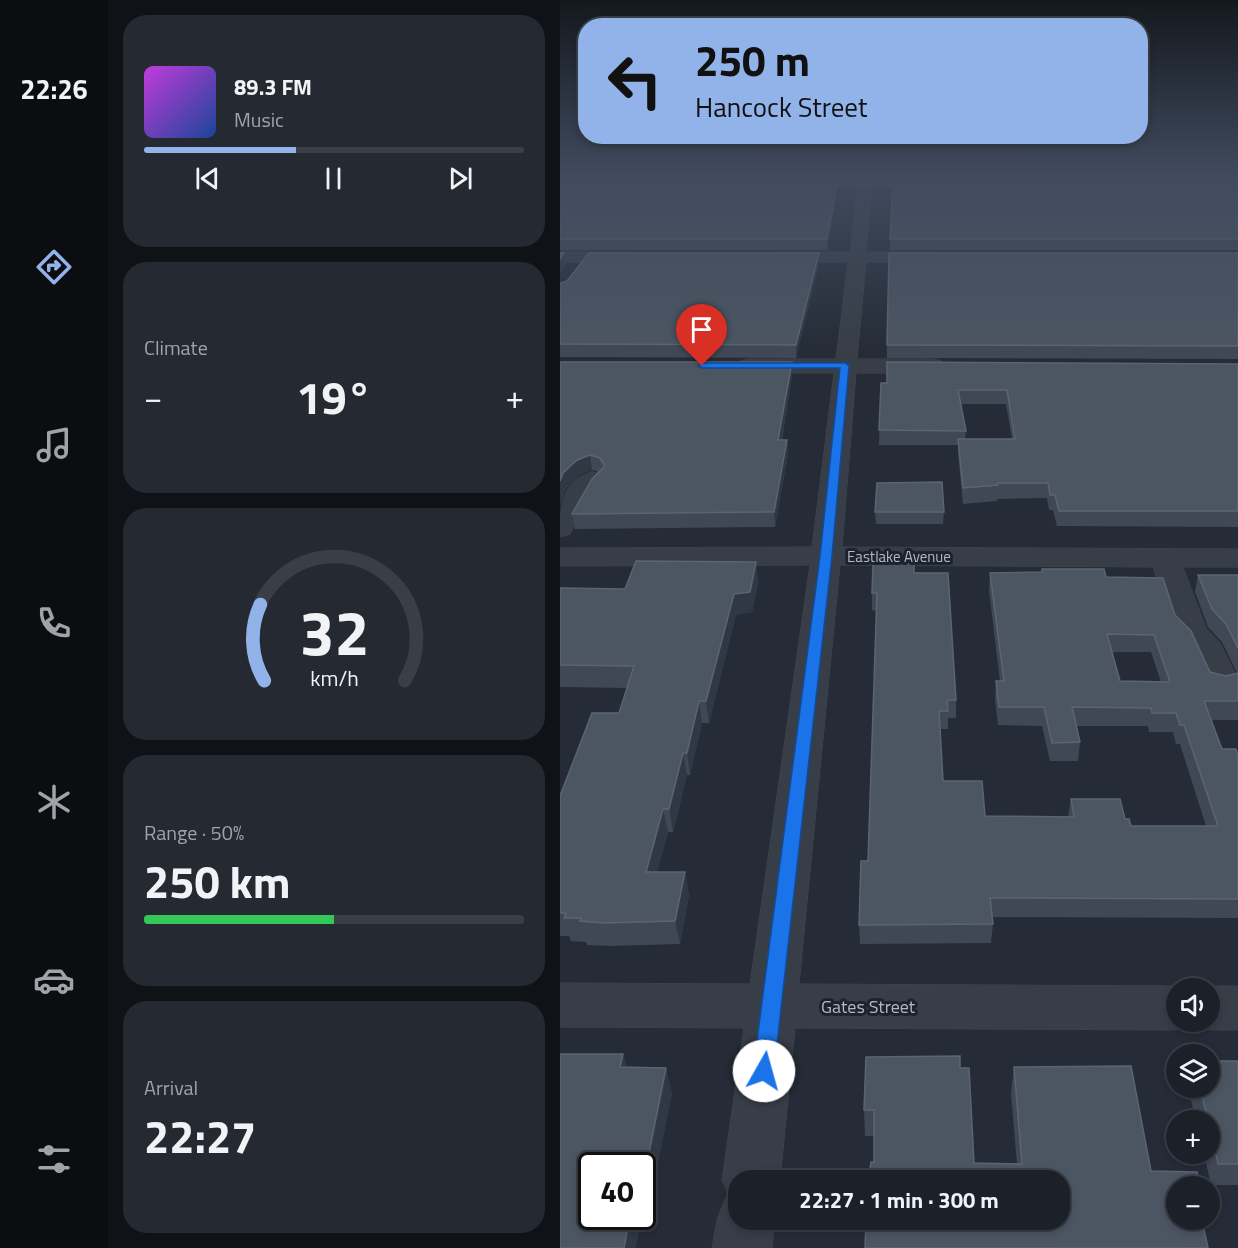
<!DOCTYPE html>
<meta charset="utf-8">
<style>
:root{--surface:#1c2129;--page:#252931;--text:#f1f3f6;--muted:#a0a3a8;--line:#3a3e46;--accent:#92b2ea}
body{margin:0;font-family:"Titillium Web",sans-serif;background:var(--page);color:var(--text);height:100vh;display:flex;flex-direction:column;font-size:22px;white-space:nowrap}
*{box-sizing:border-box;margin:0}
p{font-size:20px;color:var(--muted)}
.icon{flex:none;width:33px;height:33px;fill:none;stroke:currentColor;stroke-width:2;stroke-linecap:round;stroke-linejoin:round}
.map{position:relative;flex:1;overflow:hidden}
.details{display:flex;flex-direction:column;gap:15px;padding:15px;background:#0f1217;width:452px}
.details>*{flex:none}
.hud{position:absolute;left:18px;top:18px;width:570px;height:126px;border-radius:24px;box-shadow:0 3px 9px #0003,0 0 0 2px var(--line);background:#92b2ea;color:#111;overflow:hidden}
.controls{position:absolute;left:606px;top:978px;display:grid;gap:12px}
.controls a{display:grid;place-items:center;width:54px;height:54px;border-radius:50%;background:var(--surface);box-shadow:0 3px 9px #0003,0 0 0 2px var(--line);font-size:30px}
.speed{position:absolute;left:18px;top:1152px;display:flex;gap:12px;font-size:30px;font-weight:700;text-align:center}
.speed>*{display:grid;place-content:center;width:78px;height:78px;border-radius:50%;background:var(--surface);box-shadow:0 3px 9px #0003,0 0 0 2px var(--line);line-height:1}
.speed .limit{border:3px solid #111;border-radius:9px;background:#fff;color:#111}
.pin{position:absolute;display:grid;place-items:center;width:51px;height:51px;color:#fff;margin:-62px -26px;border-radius:50% 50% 50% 0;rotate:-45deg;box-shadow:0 0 6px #0007}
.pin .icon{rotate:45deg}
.me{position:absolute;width:66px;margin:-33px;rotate:7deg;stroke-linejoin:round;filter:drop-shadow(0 0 4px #0008)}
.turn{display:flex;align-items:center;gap:21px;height:126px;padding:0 18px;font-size:27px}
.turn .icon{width:78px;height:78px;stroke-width:2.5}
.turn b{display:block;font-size:42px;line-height:51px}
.big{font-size:45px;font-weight:700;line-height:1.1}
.details .card{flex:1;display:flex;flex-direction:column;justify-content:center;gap:9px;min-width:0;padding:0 21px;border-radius:24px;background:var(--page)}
.details .dial{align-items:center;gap:0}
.dial svg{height:156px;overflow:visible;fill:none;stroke:var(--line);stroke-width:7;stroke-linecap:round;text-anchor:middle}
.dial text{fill:var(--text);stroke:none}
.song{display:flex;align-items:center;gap:18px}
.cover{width:72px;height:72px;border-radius:9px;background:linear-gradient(135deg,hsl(290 70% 55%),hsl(220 70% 35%))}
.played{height:6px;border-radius:3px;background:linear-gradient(90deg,var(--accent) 40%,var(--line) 40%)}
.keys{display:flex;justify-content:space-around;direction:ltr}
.heat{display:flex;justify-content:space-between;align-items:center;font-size:33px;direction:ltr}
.charge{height:9px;border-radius:4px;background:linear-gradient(90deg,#34c759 50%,var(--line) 0)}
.trip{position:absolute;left:168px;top:1170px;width:342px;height:60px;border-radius:24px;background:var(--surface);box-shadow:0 3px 9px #0003,0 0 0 2px var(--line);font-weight:700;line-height:60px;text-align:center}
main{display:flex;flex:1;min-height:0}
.tabs{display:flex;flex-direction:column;width:108px;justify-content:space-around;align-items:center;background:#0b0d10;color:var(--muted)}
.tabs .icon{width:42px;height:42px}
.tabs .selected{color:var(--accent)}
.tabs b{font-size:27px;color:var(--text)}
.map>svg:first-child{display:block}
</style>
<main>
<nav class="tabs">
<b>22:26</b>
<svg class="icon selected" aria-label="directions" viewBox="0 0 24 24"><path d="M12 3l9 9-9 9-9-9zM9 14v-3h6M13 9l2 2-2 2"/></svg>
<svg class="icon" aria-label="music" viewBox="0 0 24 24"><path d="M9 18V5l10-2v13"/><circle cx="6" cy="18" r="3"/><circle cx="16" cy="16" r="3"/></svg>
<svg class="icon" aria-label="phone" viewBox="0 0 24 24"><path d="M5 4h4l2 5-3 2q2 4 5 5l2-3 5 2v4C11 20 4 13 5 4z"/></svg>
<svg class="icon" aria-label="climate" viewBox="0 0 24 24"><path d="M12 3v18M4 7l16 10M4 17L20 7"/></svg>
<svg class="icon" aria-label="car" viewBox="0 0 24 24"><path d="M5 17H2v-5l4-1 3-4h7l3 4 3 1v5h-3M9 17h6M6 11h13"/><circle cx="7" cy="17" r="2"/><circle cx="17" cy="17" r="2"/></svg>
<svg class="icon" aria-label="filters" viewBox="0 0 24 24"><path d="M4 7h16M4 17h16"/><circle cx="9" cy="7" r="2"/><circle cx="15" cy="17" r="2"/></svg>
</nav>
<section class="details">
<div class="card">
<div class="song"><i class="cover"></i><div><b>89.3 FM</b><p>Music</p></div></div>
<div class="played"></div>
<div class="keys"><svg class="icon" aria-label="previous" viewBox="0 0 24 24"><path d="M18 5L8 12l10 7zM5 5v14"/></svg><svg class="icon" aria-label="pause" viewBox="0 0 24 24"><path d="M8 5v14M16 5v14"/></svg><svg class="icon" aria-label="next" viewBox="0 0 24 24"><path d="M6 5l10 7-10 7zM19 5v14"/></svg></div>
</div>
<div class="card"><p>Climate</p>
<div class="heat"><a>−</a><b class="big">19°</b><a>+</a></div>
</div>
<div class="card dial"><svg viewBox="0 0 100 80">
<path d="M14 69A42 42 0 1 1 86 69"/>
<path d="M14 69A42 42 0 0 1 12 30" stroke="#92b2ea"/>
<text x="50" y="56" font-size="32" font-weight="700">32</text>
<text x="50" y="72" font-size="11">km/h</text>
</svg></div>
<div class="card"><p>Range · 50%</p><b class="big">250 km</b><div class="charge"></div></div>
<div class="card"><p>Arrival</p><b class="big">22:27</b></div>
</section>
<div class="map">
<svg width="679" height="1248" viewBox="0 0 679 1248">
<rect width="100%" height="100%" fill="#252c37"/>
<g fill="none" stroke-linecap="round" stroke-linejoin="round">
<g stroke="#414751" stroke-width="1">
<path id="minor" d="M 158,176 L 172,176 L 165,187 L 160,188 L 153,184 Z
M 299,176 L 313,176 L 306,252 L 374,252 L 380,253 L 383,257 L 380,261 L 374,262 L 306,262 L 297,359 L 373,359 L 381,361 L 384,366 L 381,371 L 373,373 L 296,373 L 282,547 L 679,549 L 679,567 L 623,567 L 646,628 L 660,643 L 679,681 L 674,689 L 661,692 L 648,689 L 629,648 L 614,632 L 593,567 L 280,565 L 239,984 L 616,986 L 623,988 L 616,988 L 616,1022 L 650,1022 L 650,988 L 643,988 L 650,986 L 679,986 L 679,1030 L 650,1030 L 633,1024 L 616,1030 L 235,1028 L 220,1180 L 178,1180 L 178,1220 L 215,1220 L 212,1248 L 152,1248 L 157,1220 L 165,1199 L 170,1197 L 162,1180 L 184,1028 L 0,1027 L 0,983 L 190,984 L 250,565 L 0,566 L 0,548 L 252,547 L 274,373 L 188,373 L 180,371 L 177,366 L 180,361 L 188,359 L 276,359 L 288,262 L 215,262 L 209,261 L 206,257 L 209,253 L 215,252 L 290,252 Z
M 583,176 L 597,176 L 604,184 L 602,187 L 592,187 Z
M 0,252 L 71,252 L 77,253 L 80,257 L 77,261 L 71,262 L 0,262 Z
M 32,472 L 41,474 L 45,480 L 33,493 L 10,534 L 0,537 C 0,510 0,480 32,472 Z"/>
</g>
<g stroke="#414751" stroke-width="1">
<path id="major" d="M 227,180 L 383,180 L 390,184 L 383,188 L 222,187 L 220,184 L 222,181 Z"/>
</g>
<use href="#minor" fill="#383e48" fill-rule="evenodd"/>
<use href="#major" fill="#565d68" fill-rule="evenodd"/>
</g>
<path fill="#404856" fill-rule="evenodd" d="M 0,176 L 156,176 L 154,179 L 0,179 Z
M 173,176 L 275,176 L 275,178 L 173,178 Z
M 337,176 L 678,176 L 678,178 L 337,178 Z
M 678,181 L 678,250 L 330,250 L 330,239 Z
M 0,182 L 272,185 L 277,194 L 267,250 L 0,250 Z
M 259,253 L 259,264 L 236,358 L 0,357 L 0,283 Z
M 678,253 L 678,359 L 327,358 L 327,345 Z
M 0,362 L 232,375 L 222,440 L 227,440 L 228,454 L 215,527 L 15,529 L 12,514 L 39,472 L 32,470 L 20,474 L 6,488 L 0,505 Z
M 678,364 L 678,527 L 497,526 L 493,510 L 489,510 L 487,498 L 437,499 L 437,501 L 403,504 L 398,453 L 398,445 L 319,445 L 321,383 ZM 400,404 L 446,404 L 452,439 L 405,439 L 406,431 Z
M 315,512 L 384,512 L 383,524 L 316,524 Z
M 196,562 L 198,583 L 192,612 L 176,615 L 149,723 L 142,723 L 130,775 L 127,775 L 113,832 L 108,832 L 97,872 L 125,872 L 129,895 L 120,944 L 49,946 L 27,945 L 26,942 L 11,941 L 9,936 L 0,936 L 0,796 L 59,713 L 67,688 L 0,687 L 0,588 L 65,589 Z
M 341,563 L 354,573 L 396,700 L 396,718 L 388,718 L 388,729 L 380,729 L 383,781 L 425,816 L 508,817 L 511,799 L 565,819 L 571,826 L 646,826 L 620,744 L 616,744 L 613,732 L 589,732 L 588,726 L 516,726 L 520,742 L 518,761 L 490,761 L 482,726 L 438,725 L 435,699 L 436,681 L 440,681 L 429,590 L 430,573 L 482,572 L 482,569 L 546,577 L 615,615 L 650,672 L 666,676 L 677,673 L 662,642 L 648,627 L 635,592 L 638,575 L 678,575 L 678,720 L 651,720 L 662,749 L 678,756 L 678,918 L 432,917 L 433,924 L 431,943 L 300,944 L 299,925 L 308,861 L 317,611 L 312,610 L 312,593 ZM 552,652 L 591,652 L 601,682 L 560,681 Z
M 63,1054 L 67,1068 L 112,1093 L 94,1182 L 88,1182 L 82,1213 L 82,1166 Z
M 678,1061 L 678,1185 L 651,1185 L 644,1154 L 650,1154 L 650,1120 L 636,1120 L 628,1088 L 650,1088 Z
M 454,1067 L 591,1171 L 640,1186 L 314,1162 L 314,1136 L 305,1136 L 304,1110 L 400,1068 L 414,1163 L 457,1164 L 451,1093 Z"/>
<path fill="#303845" d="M 277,185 L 277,194 L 267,250 L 267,239 Z
M 4,253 L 6,264 L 0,273 L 0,259 Z
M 259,253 L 259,264 L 236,358 L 236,345 Z
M 232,362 L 232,375 L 219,454 L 218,440 Z
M 227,440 L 228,454 L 215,527 L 214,512 Z
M 30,455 L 32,470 L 20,474 L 6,488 L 0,505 L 0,481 L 3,473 L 17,460 Z
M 196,562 L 198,583 L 192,612 L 176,615 L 149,723 L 146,701 L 174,594 Z
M 139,701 L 142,723 L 130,775 L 127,753 Z
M 123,753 L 127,775 L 113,832 L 109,809 Z
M 103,809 L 108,832 L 91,896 L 86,872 Z
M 125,872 L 129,895 L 120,944 L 115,921 Z
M 63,1054 L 70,1079 L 60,1067 Z
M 106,1068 L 112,1093 L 94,1182 L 88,1158 Z
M 81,1158 L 88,1182 L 82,1213 L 82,1166 L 80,1166 Z
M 70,1216 L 82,1216 L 76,1248 L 64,1248 Z"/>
<path fill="#4c5562" stroke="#5c6471" stroke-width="1.5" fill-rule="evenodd" d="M 337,181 L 678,181 L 678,239 L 330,239 L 333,184 L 337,184 Z
M 0,182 L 272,182 L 271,185 L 277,185 L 267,239 L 0,239 Z
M 0,253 L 4,253 L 0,259 Z
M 29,253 L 259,253 L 236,345 L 0,344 L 0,283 L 7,281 Z
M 329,253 L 678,253 L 678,346 L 327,345 Z
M 0,362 L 232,362 L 218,440 L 227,440 L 214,512 L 12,514 L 32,479 L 45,466 L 40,458 L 30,455 L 17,460 L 3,473 L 0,481 Z
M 327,362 L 678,364 L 678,511 L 499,511 L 495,495 L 490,495 L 488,483 L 438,483 L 438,485 L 403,488 L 398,439 L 455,439 L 447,390 L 398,390 L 406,431 L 319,430 L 321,383 L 327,383 Z
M 382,482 L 384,512 L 315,512 L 317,483 Z
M 316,560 L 341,561 L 341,563 L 354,563 L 354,573 L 388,573 L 396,700 L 387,700 L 388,711 L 379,711 L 383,781 L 422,781 L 425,816 L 514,817 L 511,799 L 560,799 L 565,819 L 569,819 L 571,826 L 658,826 L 624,725 L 620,725 L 616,713 L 592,713 L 591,708 L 512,707 L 520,742 L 492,743 L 484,707 L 439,707 L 436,681 L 444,681 L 430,573 L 482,572 L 482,569 L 544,569 L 546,577 L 603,578 L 615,615 L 631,631 L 650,672 L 666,676 L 678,673 L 678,701 L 644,701 L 662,749 L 676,749 L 678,756 L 678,899 L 430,898 L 433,924 L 299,925 L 301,861 L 308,861 L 317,593 L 312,593 L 313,563 ZM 547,634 L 594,635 L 610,682 L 560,681 Z
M 76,561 L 196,562 L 190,592 L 174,594 L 146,701 L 139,701 L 127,753 L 123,753 L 109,809 L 103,809 L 86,872 L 125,872 L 115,921 L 43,923 L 20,921 L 21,918 L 4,918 L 6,913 L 0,913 L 0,796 L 32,713 L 59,713 L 74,666 L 0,665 L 0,588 L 65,589 Z
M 638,575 L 678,575 L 678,648 L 666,624 L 652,609 Z
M 0,1054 L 63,1054 L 60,1067 L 106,1068 L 88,1158 L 81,1158 L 80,1166 L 32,1166 L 32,1216 L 70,1216 L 64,1248 L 0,1248 Z
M 400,1056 L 400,1068 L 409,1068 L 414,1163 L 462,1164 L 454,1067 L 571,1066 L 591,1171 L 637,1172 L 640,1186 L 616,1186 L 616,1220 L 642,1220 L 648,1248 L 305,1248 L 306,1220 L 500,1220 L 500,1180 L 308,1180 L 311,1162 L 314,1162 L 314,1110 L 304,1110 L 306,1057 Z
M 650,1061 L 678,1061 L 678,1164 L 658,1164 L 650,1127 L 650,1120 L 648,1120 L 640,1088 L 650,1088 Z"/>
<linearGradient id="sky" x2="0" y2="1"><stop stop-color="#14181e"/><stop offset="0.5" stop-color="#404b5e"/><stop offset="1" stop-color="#404b5e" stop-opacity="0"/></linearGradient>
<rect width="679" height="351" fill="url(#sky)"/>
<path fill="#1a73e8" stroke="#114b97" stroke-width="1.5" d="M 285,363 L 289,366 L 272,556 L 214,1071 L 211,1078 L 204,1081 L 196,1078 L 193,1071 L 260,556 L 280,368 L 142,368 L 138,366 L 142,363 Z"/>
<g text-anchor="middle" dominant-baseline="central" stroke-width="6" stroke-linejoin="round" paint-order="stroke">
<g font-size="15" fill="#b3b9c4" stroke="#1d232d">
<text x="339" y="556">Eastlake Avenue</text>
</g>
<g font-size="18" fill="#b3b9c4" stroke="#1d232d">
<text x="308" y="1006">Gates Street</text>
</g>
</g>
</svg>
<div class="controls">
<a><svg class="icon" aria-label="sound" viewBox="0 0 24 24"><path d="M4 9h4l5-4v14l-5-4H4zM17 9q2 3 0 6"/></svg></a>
<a><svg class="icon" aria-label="layers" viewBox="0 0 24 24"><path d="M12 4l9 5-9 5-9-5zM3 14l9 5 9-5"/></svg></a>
<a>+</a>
<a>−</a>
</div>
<div class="speed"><div class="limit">40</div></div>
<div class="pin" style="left:142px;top:366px;background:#d93025"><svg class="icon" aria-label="arrive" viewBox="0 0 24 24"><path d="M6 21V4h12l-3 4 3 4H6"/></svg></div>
<svg class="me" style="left:204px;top:1071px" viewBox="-20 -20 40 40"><circle r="19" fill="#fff"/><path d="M0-13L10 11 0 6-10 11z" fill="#1a73e8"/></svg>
<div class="trip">22:27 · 1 min · 300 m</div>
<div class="hud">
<div class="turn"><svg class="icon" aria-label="left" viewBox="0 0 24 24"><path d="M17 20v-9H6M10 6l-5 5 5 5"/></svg><div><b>250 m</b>Hancock Street</div></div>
</div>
</div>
</main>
